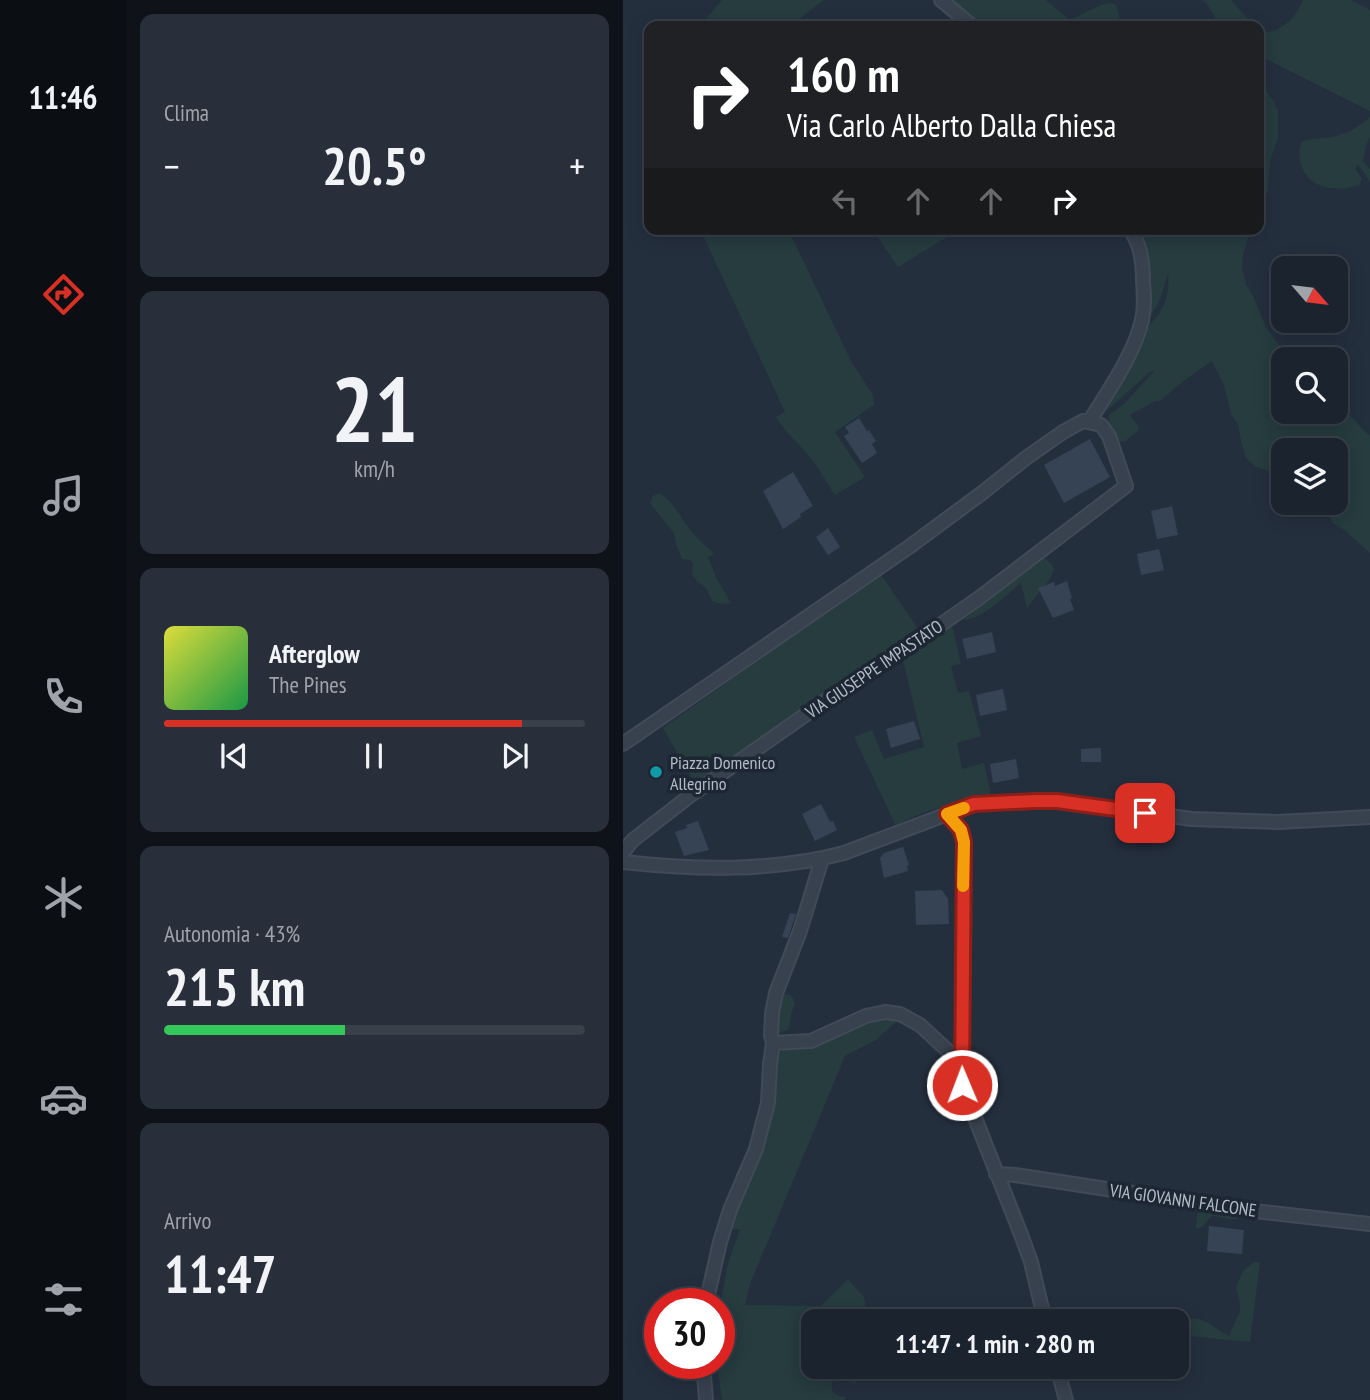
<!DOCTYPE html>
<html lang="it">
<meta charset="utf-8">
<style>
:root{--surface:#1b232e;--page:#282f3a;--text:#f1f3f6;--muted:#a0a4aa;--line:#39404a;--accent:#d93025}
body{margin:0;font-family:"PT Sans Narrow",sans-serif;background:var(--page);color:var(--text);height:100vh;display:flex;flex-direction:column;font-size:26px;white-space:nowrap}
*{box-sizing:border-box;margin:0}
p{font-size:23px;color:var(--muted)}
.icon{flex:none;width:38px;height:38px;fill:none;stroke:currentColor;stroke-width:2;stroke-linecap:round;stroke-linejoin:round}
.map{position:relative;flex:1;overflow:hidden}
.drawer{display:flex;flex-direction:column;gap:14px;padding:14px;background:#0f1319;width:497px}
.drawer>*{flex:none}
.hud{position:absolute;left:21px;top:21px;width:620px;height:214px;border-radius:14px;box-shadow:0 4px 18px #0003,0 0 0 2px var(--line);background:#202124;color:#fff;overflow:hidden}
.needle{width:46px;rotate:118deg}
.controls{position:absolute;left:648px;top:256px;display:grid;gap:14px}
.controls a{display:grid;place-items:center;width:77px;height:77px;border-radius:14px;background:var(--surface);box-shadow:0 4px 18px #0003,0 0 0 2px var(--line);font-size:35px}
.speed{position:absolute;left:21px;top:1288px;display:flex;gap:14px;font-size:35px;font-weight:700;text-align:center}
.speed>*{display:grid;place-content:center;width:91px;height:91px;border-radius:50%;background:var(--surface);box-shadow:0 4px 18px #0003,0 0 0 2px var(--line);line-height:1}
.speed .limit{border:10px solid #d22;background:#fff;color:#111}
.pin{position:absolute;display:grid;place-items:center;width:60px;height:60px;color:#fff;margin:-30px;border-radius:14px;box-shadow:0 4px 10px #0006}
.me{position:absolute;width:77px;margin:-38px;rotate:359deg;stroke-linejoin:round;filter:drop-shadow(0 0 5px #0008)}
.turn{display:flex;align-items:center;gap:24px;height:147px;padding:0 28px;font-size:32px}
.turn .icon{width:91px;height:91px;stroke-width:2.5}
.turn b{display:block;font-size:49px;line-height:60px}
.lanes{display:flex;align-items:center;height:66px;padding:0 28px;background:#0003;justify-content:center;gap:35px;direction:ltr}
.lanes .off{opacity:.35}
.big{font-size:52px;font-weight:600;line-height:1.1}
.drawer .tile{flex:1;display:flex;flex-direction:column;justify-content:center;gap:10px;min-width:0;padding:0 24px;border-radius:14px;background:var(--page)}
.drawer .dial{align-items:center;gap:0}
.dial b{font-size:91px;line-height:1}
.song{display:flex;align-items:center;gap:21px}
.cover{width:84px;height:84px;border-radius:10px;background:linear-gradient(135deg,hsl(60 70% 55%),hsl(140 70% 35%))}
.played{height:7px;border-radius:4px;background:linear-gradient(90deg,var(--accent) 85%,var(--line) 85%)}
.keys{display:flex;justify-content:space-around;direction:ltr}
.heat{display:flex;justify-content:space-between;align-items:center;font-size:38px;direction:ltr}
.charge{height:10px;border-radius:5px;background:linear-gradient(90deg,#34c759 43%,var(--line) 0)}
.trip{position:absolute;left:178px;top:1309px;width:388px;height:70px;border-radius:14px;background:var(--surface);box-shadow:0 4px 18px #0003,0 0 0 2px var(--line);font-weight:600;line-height:70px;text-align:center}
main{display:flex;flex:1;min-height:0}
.dock{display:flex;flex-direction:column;width:126px;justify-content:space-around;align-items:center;background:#0b0e12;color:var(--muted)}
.dock .icon{width:49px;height:49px}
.dock .current{color:var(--accent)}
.dock b{font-size:32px;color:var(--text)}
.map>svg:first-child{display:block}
</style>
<main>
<nav class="dock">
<b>11:46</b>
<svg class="icon current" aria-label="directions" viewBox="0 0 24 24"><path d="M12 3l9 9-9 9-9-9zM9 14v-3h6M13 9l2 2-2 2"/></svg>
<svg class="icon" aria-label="music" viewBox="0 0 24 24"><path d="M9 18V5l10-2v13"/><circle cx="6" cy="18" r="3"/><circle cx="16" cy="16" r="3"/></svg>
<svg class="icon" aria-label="phone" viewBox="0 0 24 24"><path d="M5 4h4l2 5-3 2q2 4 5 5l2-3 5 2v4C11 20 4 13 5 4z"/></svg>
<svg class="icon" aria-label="climate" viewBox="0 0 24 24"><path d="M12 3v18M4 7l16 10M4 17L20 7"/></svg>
<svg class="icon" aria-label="car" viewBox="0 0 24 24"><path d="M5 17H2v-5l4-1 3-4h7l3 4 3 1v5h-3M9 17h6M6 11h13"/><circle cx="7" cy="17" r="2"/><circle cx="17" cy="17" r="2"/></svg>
<svg class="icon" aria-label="filters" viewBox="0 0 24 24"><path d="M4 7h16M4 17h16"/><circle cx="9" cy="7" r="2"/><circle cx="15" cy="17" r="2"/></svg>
</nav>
<section class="drawer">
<div class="tile"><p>Clima</p>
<div class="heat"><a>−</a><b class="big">20.5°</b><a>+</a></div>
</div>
<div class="tile dial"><b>21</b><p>km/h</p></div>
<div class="tile">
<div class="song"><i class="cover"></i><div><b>Afterglow</b><p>The Pines</p></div></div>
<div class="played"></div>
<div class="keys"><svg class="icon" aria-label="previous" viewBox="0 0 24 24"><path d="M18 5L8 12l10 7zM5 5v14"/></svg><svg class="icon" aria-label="pause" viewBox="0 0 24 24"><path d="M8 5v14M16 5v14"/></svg><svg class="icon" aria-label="next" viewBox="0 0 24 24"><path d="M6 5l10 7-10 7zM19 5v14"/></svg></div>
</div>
<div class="tile"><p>Autonomia · 43%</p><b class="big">215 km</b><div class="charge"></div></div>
<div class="tile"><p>Arrivo</p><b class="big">11:47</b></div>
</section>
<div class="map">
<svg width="747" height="1400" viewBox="0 0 747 1400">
<rect width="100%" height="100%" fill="#242f3e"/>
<path fill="#263c3f" d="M 99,0 L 201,0 L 167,26 L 77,26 Z
M 322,0 L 423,0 L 447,20 C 458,16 480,0 492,4 C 496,10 496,19 499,26 L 349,26 Z
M 579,0 L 608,0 L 631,26 L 597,26 L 583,2 Z
M 680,0 L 728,0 L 747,10 L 747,111 L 635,55 L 635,31 L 637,33 C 658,33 673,18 680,0 Z
M 635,79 L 651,102 L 655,111 L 655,137 L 647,161 L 645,191 L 635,214 Z
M 747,117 L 747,137 L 743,145 L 740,161 L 747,169 L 747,182 L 735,164 L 732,168 L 739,179 L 736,185 C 704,196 669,182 678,142 C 686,139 692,139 700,138 C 719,137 733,129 747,117 Z
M 77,229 L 165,229 L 229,363 L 250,395 L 251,405 L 212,432 L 242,477 L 212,495 C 203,482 196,468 186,456 C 174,441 163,434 153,417 L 162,412 Z
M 249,229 L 337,229 L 275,267 Z
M 510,229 L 628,229 L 620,255 L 619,268 L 623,284 L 631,298 L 643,327 L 666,359 L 660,359 L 660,411 L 712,411 L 712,408 C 720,411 728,415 733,422 C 739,428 740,431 747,435 L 747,553 L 720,529 L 710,523 L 696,502 L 712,502 L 712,450 L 660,450 L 660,476 L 633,467 L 623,458 L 618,441 L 615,424 L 608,414 L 601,385 L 589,361 L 559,382 L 537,401 L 532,401 L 507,415 L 515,426 L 516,430 L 502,441 L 495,442 L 489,433 L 485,419 L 486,415 L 500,405 L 532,370 L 527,372 L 478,416 L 475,412 L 521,330 C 540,313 547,299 545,273 C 540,288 537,310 522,319 Z
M 36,493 C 52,502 58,520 70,533 C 77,541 84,547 92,554 L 85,557 L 93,577 L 108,603 L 98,604 L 89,601 L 83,588 L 75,582 L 69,575 L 70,563 L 67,560 L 59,559 L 53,544 L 51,533 L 27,503 L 30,496 Z
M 421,558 L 428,563 L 431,569 L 427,579 L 404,608 L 398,583 C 383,594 357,623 338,619 L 338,614 L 412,560 Z
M 257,573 L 298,633 L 75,789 L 40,728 Z
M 328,621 L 338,664 L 328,666 L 335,693 L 346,691 L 358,736 L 334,743 L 339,769 L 361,763 L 369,799 C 336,803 302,808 273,826 L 231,737 L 249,730 L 261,759 L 301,747 L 279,656 Z
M 157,993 L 168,995 L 170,998 L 172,1005 C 165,1016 170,1021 164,1030 L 152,1034 Z
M 259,1014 L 275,1020 L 253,1040 L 222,1056 L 127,1284 L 122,1305 L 198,1306 L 225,1279 L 241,1297 L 245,1321 L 191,1321 L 191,1367 L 240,1367 L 231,1385 C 229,1377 224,1374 216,1374 C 205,1383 206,1396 222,1397 L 222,1400 L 99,1400 L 94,1363 L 96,1363 L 96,1312 L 105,1263 L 117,1229 L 110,1229 L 109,1224 L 128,1181 L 141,1139 L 154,1059 L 158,1051 L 169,1046 Z
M 575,1208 L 620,1215 C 611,1224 600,1216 589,1216 C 584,1220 581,1228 574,1229 L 573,1227 Z
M 631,1262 L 637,1262 L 627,1342 L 556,1335 L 555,1339 L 558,1322 C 578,1311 589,1328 606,1336 L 617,1311 L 617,1303 L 613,1287 L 620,1271 Z"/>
<path fill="#364354" d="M 236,418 L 244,431 L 246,430 L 253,441 L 249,444 L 254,453 L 239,463 L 221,436 L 226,433 L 222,427 Z
M 467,439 L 487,477 L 441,503 L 421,465 Z
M 170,472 L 190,506 L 177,514 L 178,517 L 160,529 L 140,491 Z
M 549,506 L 555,535 L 534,539 L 528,511 Z
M 205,528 L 217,547 L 205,555 L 193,537 Z
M 536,549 L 541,570 L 518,575 L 514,554 Z
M 444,581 L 449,598 L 447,599 L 451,610 L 430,618 L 415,588 L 431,582 L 432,586 Z
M 369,632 L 373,652 L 344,659 L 339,639 Z
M 380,689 L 384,710 L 357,716 L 353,695 Z
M 291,721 L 297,739 L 268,748 L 263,729 Z
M 478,748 L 478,762 L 458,762 L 458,749 Z
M 393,759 L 396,778 L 370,783 L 367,764 Z
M 198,804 L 207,822 L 210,821 L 214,830 L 192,841 L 179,814 Z
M 75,821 L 86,850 L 61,856 L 52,832 L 64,828 L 63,825 Z
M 280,847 L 286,865 L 284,866 L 285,871 L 261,878 L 257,858 L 261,853 Z
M 319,890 L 325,899 L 326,924 L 293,925 L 292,891 Z
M 167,913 L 173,914 L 165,938 L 159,937 Z
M 586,1226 L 621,1230 L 619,1254 L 584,1251 Z"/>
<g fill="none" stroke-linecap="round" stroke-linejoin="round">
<g stroke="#414a57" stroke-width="16">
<path id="street" d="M 318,0 L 349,26
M 466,422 C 485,391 511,355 519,320 C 522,307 521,294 520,281 C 520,262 518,246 507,229
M 0,744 L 286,547 L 359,493 L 403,458 L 440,432 L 460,421 L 478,425 L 486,436 L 503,486 L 356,598 L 300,637 L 215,692 L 68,795 L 10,840 L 0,852
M 324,814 L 338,830 L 341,842 L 339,1085 L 399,1237 L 408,1262 L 422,1321
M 0,862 C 73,870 149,872 221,853 L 351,804 L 434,801 L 569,819 L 655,822 L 747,817
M 150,1043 L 188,1041 L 243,1016 L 262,1012 L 277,1014 L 297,1025 L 338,1063
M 373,1174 L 392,1175 L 614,1209 L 747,1224
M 83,1304 L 97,1242 L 107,1210 L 133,1149 L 145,1103 L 147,1064 L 150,1043 L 148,1035 L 149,1014 L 153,993 L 177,931 L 199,859
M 80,1363 L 83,1400
M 434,1367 L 443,1400"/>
</g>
<use href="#street" stroke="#38414e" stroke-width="12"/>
</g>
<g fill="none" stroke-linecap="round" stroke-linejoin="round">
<g stroke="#8d1f18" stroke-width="18">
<path id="route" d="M 339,1085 L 341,842 L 338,830 L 324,814 L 351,804 L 412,801 L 434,801 L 522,813"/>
</g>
<use href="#route" stroke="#d93025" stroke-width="12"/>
<path stroke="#f59e0b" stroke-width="12" d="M 340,886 L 341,842 L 338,830 L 324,814 L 341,808"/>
</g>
<circle fill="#0f9aa8" stroke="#1d2633" stroke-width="2.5" cx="33" cy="772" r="7"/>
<g text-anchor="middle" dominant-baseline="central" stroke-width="7" stroke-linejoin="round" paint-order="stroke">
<g font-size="18" fill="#b4bcc9" stroke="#1d2633">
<text transform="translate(251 669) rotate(-34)">VIA GIUSEPPE IMPASTATO</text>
<text transform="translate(560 1200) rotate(8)">VIA GIOVANNI FALCONE</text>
</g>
<g font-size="18" fill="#b4bcc9" stroke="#1d2633" text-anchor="start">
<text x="47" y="762">Piazza Domenico<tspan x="47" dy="21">Allegrino</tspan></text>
</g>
</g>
</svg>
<div class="controls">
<a><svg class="needle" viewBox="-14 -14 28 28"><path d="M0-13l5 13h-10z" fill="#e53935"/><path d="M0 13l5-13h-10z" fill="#a0a4aa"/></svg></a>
<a><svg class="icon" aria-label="search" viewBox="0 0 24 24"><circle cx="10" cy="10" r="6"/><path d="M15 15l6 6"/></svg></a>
<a><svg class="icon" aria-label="layers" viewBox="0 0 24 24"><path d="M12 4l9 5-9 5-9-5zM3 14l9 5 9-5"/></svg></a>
</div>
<div class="speed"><div class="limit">30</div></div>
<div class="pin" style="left:522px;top:813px;background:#d93025"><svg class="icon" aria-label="arrive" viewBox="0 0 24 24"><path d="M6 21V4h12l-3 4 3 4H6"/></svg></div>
<svg class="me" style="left:339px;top:1085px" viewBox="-20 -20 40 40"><circle r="17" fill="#d93025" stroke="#fff" stroke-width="3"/><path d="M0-11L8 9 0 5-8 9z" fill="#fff"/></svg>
<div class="trip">11:47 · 1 min · 280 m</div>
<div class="hud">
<div class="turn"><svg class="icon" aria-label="right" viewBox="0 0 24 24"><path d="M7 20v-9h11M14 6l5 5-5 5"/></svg><div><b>160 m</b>Via Carlo Alberto Dalla Chiesa</div></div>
<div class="lanes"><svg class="icon off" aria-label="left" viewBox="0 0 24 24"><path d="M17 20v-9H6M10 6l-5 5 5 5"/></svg><svg class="icon off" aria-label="ahead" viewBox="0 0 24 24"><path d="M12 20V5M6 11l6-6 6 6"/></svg><svg class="icon off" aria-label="ahead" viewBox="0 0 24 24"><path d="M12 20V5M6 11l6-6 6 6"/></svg><svg class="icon" aria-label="right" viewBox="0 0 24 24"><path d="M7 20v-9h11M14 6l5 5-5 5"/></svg></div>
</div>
</div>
</main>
